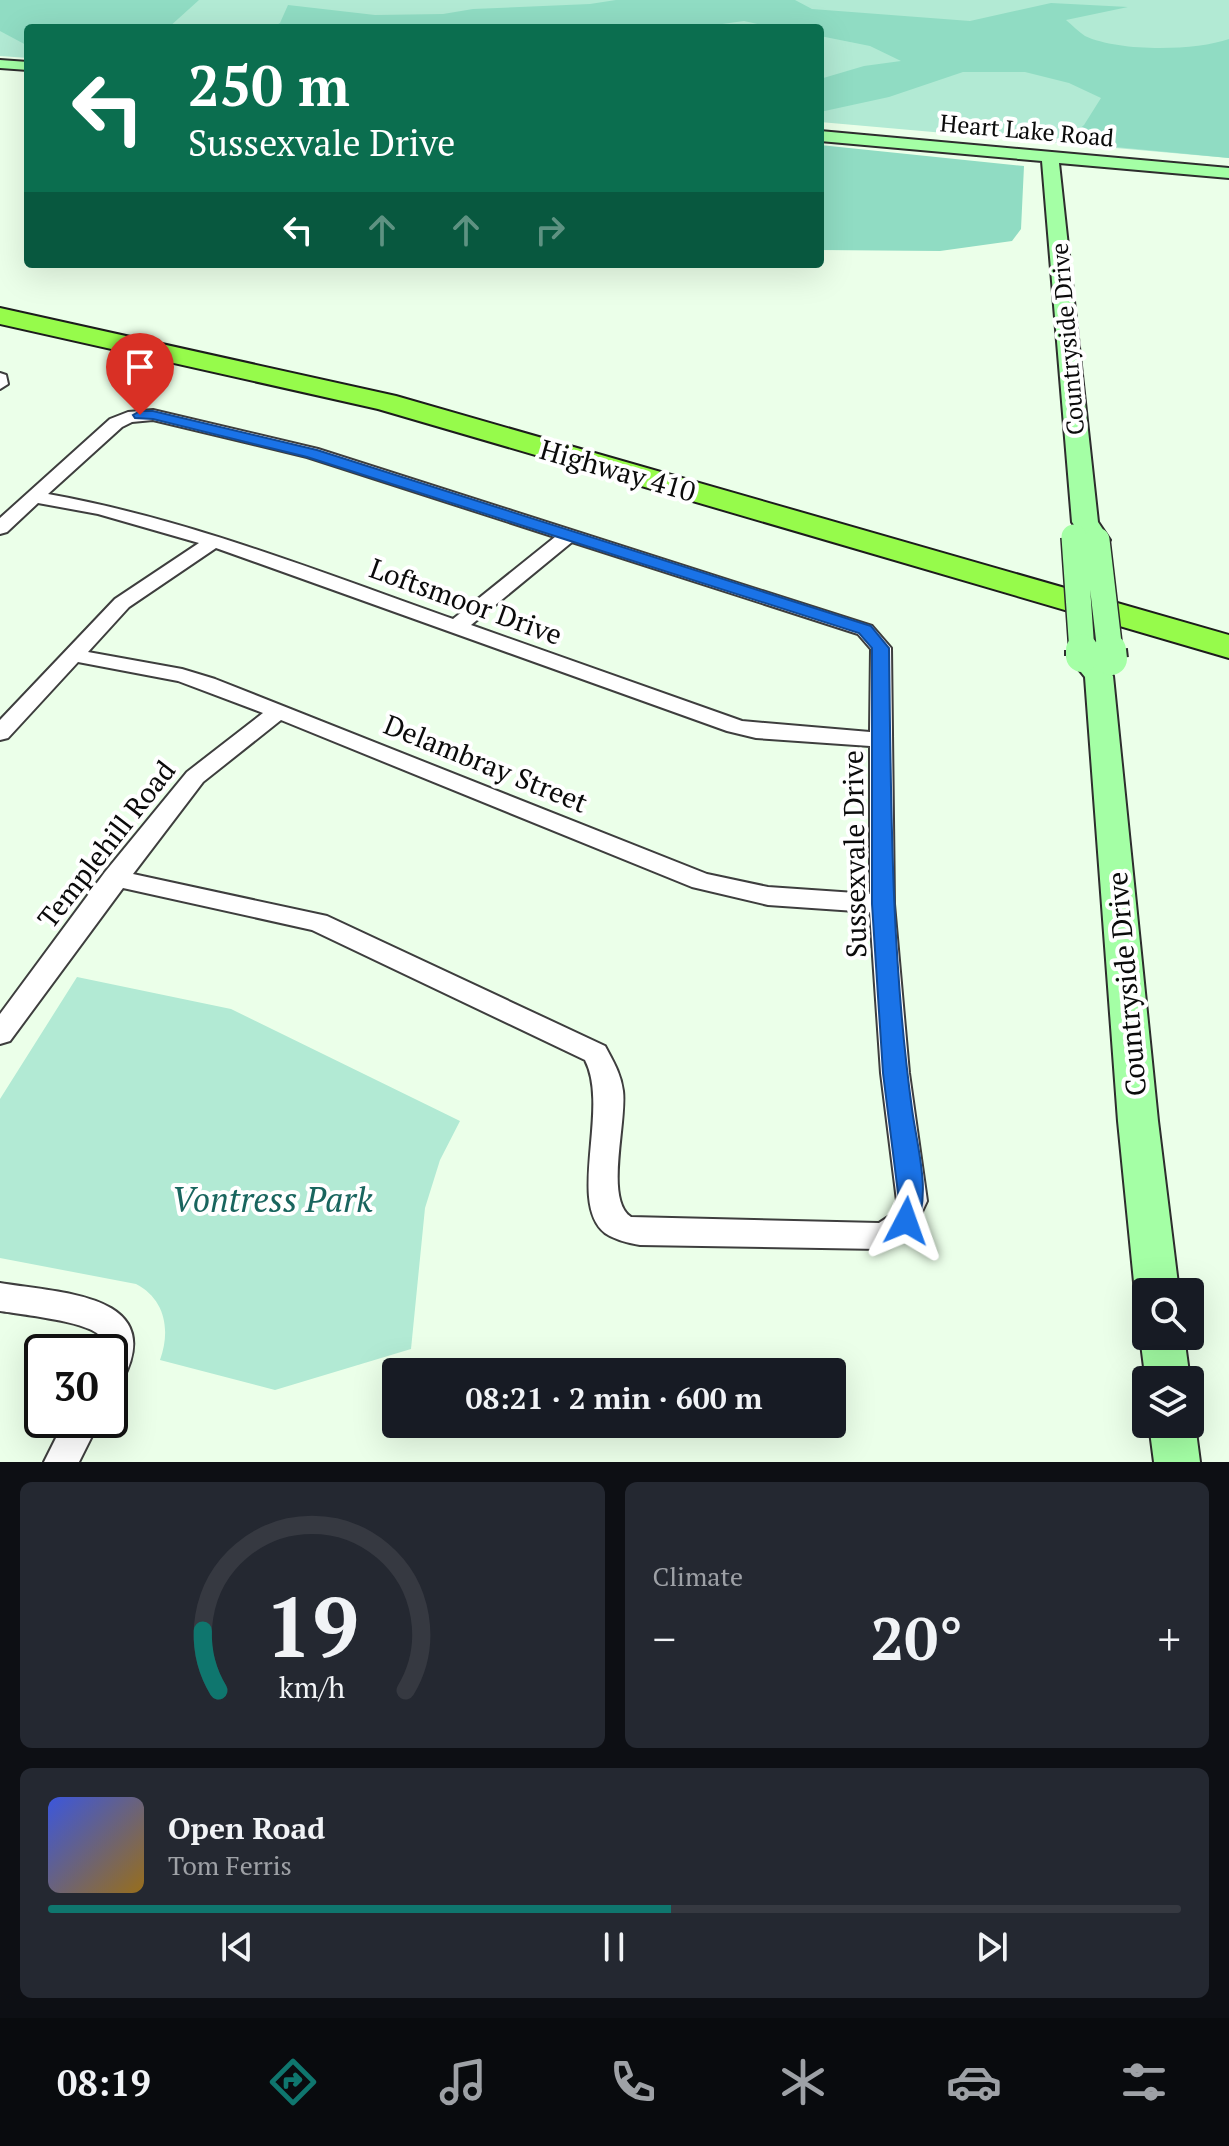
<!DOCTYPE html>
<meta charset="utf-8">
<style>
:root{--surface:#171b24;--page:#242831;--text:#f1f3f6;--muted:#9ea1a6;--line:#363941;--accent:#0f766e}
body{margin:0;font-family:"PT Serif",serif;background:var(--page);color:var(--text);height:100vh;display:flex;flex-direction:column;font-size:30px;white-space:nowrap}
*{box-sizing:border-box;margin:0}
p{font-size:26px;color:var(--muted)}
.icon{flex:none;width:44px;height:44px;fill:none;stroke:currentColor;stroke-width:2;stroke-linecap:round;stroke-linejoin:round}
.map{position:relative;height:1462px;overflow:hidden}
.drawer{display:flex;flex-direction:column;gap:20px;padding:20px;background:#0d0f14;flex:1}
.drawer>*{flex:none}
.banner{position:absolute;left:24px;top:24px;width:800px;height:244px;border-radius:8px;box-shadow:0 8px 32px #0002;background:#0b6e4f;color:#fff;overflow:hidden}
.controls{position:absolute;left:1132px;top:1278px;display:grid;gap:16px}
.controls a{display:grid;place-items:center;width:72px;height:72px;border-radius:8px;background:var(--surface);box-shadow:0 8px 32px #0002;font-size:40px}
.speed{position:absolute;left:24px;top:1334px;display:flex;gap:16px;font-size:40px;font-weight:700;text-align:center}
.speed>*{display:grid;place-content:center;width:104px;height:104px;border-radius:50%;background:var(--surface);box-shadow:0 8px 32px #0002;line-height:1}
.speed .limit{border:4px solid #111;border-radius:12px;background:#fff;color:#111}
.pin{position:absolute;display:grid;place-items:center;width:68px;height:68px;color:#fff;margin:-82px -34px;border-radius:50% 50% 50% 0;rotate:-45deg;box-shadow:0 0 8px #0007}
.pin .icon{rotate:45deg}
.me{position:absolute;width:88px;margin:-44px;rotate:4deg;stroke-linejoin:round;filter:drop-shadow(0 0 6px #0008)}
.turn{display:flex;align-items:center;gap:28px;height:168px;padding:0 32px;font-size:36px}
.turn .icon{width:104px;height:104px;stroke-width:2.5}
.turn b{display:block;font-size:56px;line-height:68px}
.lanes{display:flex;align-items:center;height:76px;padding:0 32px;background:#0003;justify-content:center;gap:40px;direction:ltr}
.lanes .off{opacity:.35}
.big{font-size:60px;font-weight:700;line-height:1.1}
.drawer .card{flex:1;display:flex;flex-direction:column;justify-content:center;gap:12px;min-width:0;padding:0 28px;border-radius:12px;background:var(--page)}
.drawer .dial{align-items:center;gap:0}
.dial svg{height:208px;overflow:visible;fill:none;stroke:var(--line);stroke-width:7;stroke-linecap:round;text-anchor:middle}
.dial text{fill:var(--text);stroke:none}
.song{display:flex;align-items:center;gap:24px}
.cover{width:96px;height:96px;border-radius:12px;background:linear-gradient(135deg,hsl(230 70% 55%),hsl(40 70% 35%))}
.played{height:8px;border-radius:4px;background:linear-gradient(90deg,var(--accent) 55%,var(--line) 55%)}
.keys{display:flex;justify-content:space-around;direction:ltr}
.heat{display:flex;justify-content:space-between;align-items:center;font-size:44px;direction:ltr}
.drawer .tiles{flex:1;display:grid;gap:20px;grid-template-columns:1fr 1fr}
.card:last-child{grid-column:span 2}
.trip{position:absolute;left:382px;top:1358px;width:464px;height:80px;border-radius:8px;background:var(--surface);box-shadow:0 8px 32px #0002;font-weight:700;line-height:80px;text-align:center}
.menu{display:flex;height:128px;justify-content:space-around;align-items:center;background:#090b0e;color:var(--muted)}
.menu .icon{width:56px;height:56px}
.menu .on{color:var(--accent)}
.menu b{font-size:36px;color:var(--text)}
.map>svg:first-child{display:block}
</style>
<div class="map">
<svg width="1229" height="1462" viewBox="0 0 1229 1462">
<rect width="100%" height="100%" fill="#ebffe9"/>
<path fill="#b2ead4" d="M 0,0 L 1229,0 L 1229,158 L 820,122 L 820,28 L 28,28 L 28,58 L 0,56 Z
M 77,977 L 231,1009 L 460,1121 L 440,1160 L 425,1208 L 411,1349 L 275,1390 L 160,1360 C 171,1330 165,1299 136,1284 L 0,1258 L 0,1099 Z"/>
<path fill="#90dcc3" d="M 0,0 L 199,0 L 168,28 L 28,28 L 28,46 L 0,31 Z
M 616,0 L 795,0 L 812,9 L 970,21 L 1051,3 L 1128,7 L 1066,20 C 1072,25 1079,32 1085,36 C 1119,52 1195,51 1229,39 L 1229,158 L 1064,142 L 1084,125 L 1101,98 L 1069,83 L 1025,72 L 963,72 L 889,97 L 820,112 L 820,79 L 864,66 L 901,61 L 870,46 L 820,36 L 820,28 L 775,28 L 744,21 L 693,28 L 271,28 L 280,23 L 288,5 L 375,15 L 443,14 L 473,9 L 590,4 Z
M 820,145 L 1024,166 L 1021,229 L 1012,241 L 940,251 L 820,250 Z"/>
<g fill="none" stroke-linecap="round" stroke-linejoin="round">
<g stroke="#3e3e3e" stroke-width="4">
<path id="street" d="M 0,373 L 6,375 L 8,384 L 0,389 Z
M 153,410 L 318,449 L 872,626 L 891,648 L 894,904 L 909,1073 L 927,1201 L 912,1233 L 880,1249 L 640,1245 C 629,1243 615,1240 605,1233 C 567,1203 610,1108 585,1060 L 312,930 L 123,888 L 10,1041 L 0,1044 L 0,1014 L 105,872 L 187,772 L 263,713 L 178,681 L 78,662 L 8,738 L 0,740 L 0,720 L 115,599 L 199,543 L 98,514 L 38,503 L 7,532 L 0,534 L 0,518 L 110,419 L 128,412 ZM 153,420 L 307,457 L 555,537 L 453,619 C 320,572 188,519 48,494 L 122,427 L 132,422 ZM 572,542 L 858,634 L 871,649 L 870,732 L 742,721 L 471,625 ZM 216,548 L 727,731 L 756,738 L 870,746 L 870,894 L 768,887 L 707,874 L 215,679 L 182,669 L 88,652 L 129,607 ZM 281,720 L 692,887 L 768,905 L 870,912 L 881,1073 L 897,1201 L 891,1215 L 879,1223 L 631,1217 C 604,1200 627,1122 623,1091 C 621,1074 613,1061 605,1046 L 327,916 L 133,874 L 203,782 Z
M 0,1283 C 58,1293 169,1293 122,1381 L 110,1385 L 110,1352 L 101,1352 C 101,1351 103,1341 102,1339 C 97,1322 18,1314 0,1311 Z
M 65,1420 L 100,1420 L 79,1462 L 44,1462 Z"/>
</g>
<g stroke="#2d2d2d" stroke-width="4">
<path id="secondary" d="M 0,60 L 28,62 L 28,70 L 0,68 Z
M 820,131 L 1229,168 L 1229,178 L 1059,163 L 1098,522 L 1110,540 L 1106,545 L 1088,545 L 1072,522 L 1042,161 L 820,141 Z
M 1082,648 L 1092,650 L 1113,676 L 1158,1121 L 1179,1292 L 1146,1292 L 1146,1307 L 1142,1305 L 1135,1292 L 1118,1121 L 1085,677 L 1068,656 L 1072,650 Z
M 1146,1323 L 1146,1336 L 1184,1336 L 1190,1380 L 1146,1380 L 1146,1383 L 1140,1336 Z
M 1190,1413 L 1195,1424 L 1200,1462 L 1154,1462 L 1149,1424 L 1190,1424 Z"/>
</g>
<g stroke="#1c1c1c" stroke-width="4">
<path id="highway" d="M 0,308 L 396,396 L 1229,635 L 1229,658 L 378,409 L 0,324 Z"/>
</g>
<use href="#street" fill="#fff" fill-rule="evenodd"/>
<use href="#secondary" fill="#a4ffa5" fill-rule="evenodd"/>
<use href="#highway" fill="#96fb4b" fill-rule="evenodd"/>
<g stroke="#2d2d2d" stroke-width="28" stroke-linecap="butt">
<path id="secondary-bridge-far1" d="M 1074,537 L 1082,652
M 1097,540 L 1110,652"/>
</g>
<g stroke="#2d2d2d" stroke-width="36" stroke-linecap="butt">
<path id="secondary-bridge" d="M 1082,650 L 1082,656
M 1110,650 L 1111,659"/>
</g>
<use href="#secondary-bridge-far1" stroke="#a4ffa5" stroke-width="25"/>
<use href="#secondary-bridge" stroke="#a4ffa5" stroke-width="32"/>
</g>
<path fill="#1a73e8" stroke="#114b97" stroke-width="2" d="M 140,411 L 153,411 L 317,450 L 871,626 L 889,648 C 891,802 891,956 912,1109 C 917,1147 932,1194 915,1229 L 906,1232 L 898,1229 L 894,1221 L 899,1201 L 883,1073 L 872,904 L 872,648 L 859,633 L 307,457 L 153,419 L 135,418 L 133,415 Z"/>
<g text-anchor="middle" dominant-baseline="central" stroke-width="8" stroke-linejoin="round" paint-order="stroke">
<g font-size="24" fill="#0b0b0b" stroke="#fff">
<text transform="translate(1027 130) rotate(5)">Heart Lake Road</text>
<text transform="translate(1067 339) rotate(-95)">Countryside Drive</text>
</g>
<g font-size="28" fill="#0b0b0b" stroke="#fff">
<text transform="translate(618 470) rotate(16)">Highway 410</text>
<text transform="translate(466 601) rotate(20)">Loftsmoor Drive</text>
<text transform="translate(486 763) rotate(22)">Delambray Street</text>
<text transform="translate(106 844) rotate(-52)">Templehill Road</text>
<text transform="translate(854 854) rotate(-91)">Sussexvale Drive</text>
<text transform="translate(1126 984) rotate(-95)">Countryside Drive</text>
</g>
<g font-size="34" font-style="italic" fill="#19655e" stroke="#fff">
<text x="272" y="1199">Vontress Park</text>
</g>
</g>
</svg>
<div class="controls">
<a><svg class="icon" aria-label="search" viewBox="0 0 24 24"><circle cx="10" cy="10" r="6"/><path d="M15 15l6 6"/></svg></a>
<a><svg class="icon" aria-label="layers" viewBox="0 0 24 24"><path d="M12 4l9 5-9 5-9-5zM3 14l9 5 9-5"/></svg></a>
</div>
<div class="speed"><div class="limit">30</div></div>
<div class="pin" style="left:140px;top:415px;background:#d93025"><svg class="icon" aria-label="arrive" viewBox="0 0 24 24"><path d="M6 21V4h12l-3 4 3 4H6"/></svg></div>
<svg class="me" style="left:906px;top:1221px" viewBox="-20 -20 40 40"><path d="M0-17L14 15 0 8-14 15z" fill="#1a73e8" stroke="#fff" stroke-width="4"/></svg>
<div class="trip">08:21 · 2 min · 600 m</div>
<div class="banner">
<div class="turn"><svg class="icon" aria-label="left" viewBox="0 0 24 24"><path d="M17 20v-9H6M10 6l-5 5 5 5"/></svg><div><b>250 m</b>Sussexvale Drive</div></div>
<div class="lanes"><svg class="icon" aria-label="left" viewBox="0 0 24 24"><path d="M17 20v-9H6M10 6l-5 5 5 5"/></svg><svg class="icon off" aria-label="ahead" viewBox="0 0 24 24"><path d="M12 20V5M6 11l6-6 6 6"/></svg><svg class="icon off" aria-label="ahead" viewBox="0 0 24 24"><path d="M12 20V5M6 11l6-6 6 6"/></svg><svg class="icon off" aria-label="right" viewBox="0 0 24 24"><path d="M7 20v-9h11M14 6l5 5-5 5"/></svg></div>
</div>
</div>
<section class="drawer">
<div class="tiles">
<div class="card dial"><svg viewBox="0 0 100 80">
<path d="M14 69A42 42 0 1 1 86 69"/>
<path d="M14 69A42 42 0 0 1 8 46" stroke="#0f766e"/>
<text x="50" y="56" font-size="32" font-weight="700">19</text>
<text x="50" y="72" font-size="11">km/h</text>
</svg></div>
<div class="card"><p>Climate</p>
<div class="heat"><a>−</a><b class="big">20°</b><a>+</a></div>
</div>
<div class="card">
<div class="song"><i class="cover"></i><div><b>Open Road</b><p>Tom Ferris</p></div></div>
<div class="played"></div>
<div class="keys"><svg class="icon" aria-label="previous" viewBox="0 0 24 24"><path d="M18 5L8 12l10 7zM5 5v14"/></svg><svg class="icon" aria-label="pause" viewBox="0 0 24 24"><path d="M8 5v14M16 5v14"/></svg><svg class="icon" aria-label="next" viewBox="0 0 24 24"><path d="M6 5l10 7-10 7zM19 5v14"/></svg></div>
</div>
</div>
</section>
<nav class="menu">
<b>08:19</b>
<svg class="icon on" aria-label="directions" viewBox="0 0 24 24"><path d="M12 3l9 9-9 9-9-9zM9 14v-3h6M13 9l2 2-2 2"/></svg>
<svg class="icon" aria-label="music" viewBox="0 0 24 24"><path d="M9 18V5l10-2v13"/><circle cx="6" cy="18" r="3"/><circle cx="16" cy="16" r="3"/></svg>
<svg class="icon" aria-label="phone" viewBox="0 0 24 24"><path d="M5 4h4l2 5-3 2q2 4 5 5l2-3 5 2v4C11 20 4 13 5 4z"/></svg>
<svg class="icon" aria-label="climate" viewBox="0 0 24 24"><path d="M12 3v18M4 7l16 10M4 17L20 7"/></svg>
<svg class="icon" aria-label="car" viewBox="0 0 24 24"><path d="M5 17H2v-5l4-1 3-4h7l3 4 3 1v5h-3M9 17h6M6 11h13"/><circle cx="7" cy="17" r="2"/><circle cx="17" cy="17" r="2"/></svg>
<svg class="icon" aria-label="filters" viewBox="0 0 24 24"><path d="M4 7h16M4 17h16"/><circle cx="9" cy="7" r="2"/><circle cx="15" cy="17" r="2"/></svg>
</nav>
